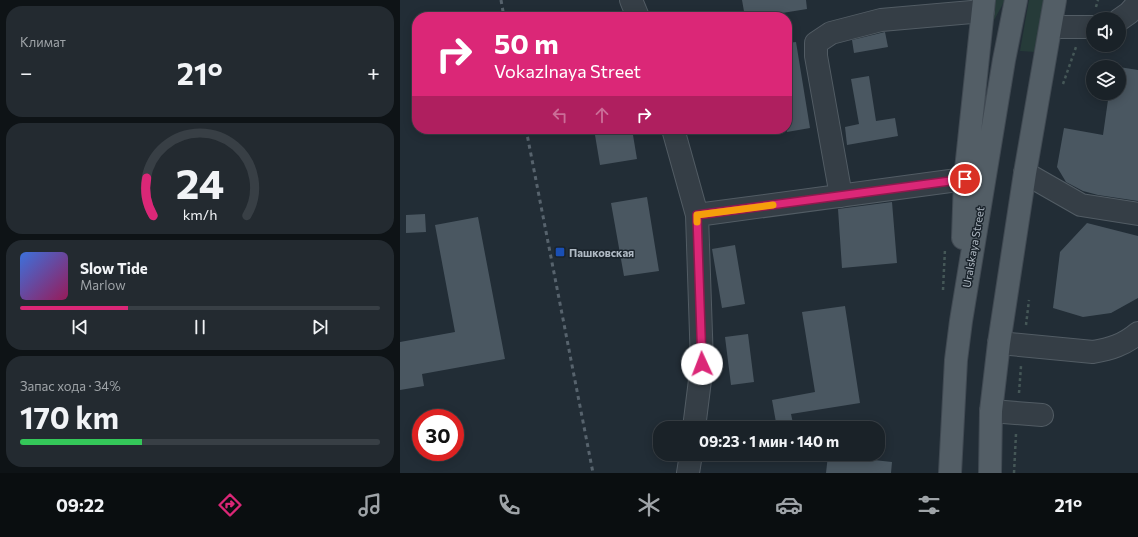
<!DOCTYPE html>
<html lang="ru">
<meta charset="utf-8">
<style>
:root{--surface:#1a2228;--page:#232a30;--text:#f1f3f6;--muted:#9fa4a8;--line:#383f45;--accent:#db2777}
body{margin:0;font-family:Commissioner,sans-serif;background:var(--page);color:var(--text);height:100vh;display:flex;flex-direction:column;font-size:15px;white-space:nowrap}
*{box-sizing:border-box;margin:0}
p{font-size:13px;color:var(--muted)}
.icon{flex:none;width:22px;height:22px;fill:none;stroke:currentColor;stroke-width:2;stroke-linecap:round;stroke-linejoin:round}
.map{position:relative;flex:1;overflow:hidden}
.details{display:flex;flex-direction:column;gap:6px;padding:6px;background:#0e1316;width:400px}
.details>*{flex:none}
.guide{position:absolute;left:12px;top:12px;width:380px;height:122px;border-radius:16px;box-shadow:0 2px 10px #0003,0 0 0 1px var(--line);background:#db2777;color:#fff;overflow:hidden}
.controls{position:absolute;left:686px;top:12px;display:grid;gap:8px}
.controls a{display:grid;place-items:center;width:40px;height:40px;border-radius:50%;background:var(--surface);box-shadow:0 2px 10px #0003,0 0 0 1px var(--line);font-size:20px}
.speed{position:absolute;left:12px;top:409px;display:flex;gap:8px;font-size:20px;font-weight:700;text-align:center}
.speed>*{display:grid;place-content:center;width:52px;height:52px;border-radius:50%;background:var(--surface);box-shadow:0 2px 10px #0003,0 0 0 1px var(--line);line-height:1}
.speed .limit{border:6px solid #d22;background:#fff;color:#111}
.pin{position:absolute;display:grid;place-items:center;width:34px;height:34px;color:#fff;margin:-17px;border:2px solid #fff;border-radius:50%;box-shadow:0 1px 4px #0007}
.me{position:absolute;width:44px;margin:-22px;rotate:358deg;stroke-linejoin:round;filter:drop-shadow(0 0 3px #0008)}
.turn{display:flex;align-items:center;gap:14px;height:84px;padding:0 16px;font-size:18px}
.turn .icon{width:52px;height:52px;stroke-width:2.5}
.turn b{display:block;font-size:28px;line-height:34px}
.lanes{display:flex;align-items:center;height:38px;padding:0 16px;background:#0003;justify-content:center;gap:20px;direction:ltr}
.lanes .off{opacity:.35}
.big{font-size:30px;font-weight:700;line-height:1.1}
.details .tile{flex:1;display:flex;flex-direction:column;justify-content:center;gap:6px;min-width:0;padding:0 14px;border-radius:16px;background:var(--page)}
.details .dial{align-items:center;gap:0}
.dial svg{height:104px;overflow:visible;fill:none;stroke:var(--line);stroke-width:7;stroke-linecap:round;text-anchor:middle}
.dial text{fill:var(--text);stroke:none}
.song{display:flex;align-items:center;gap:12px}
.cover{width:48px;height:48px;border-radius:6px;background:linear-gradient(135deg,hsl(220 70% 55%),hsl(330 70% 35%))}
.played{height:4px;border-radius:2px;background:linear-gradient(90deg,var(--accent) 30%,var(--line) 30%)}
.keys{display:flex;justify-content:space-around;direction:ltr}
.heat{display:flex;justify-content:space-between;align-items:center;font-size:22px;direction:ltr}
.charge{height:6px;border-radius:3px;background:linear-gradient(90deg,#34c759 34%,var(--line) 0)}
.trip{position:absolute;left:253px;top:421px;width:232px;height:40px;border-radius:16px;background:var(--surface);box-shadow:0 2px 10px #0003,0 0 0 1px var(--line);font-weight:700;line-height:40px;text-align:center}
.dock{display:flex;height:64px;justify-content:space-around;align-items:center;background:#0a0e10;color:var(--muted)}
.dock .icon{width:28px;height:28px}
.dock .active{color:var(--accent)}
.dock b{font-size:18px;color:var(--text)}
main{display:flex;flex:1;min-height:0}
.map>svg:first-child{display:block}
</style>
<main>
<section class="details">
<div class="tile"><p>Климат</p>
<div class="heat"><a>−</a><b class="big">21°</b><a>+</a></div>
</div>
<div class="tile dial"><svg viewBox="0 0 100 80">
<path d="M14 69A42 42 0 1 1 86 69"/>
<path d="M14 69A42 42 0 0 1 9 40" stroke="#db2777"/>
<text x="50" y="56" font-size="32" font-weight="700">24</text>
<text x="50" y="72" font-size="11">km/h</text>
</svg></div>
<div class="tile">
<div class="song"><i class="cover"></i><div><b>Slow Tide</b><p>Marlow</p></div></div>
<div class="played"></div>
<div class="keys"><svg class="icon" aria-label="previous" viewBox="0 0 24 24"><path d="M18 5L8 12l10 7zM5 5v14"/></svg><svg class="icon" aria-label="pause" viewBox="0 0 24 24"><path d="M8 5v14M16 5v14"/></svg><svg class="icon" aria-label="next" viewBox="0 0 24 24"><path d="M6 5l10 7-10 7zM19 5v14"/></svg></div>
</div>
<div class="tile"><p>Запас хода · 34%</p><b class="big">170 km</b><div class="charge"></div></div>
</section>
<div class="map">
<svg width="738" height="473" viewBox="0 0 738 473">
<rect width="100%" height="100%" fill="#222d36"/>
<path fill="#263b39" d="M 595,0 L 605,0 L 592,24 Z
M 629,0 L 645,0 L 636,52 L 620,51 Z"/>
<path fill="#4a5761" d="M 342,0 L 406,0 L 407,9 L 357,17 L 345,17 Z
M 485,32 L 488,47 L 454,53 L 452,40 Z
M 396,42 L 410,128 L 387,132 L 387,43 Z
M 719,67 L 738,70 L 738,201 L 698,195 L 683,191 L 666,182 L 657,167 L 664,128 L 703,135 L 709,93 L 719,93 Z
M 469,76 L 476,121 L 495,118 L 498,136 L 447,145 L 445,127 L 459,124 L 451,79 Z
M 194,129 L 232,129 L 237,159 L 200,165 Z
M 247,197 L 259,271 L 224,276 L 211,203 Z
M 492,202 L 497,263 L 442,268 L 438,209 Z
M 25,214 L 26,232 L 6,233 L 6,215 Z
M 78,217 L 105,359 L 22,374 L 24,386 L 0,390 L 0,342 L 55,332 L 35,225 Z
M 687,223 L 738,236 L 738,298 L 711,313 L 683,317 L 653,308 L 660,252 Z
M 335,245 L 345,304 L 322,308 L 312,249 Z
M 445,306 L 460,403 L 391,414 L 394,428 L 377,428 L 372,400 L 415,392 L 402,312 Z
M 348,334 L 354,382 L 331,385 L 325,337 Z
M 428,455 L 492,462 L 491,473 L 426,473 Z"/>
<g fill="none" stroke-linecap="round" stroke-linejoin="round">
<g stroke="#525c64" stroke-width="24">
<path id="minor" d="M 231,0 L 238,17
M 719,20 L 729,13 L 738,3
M 651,27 L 693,27
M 273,129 L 297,215 L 565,179
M 625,173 L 681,205 L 738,214
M 441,196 L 416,56 L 416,43 L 431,33 L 481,20 L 583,11
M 599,343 L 693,352 C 710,349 724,345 738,333
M 591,411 L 642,415
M 294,428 L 302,364 L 297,215
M 288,473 L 291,454"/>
</g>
<g stroke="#414a53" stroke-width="24">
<path id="major" d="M 563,238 L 565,179 L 584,0
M 550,473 L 556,360 L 561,321 L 604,60 L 616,0
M 590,473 L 591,411 L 599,343 L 625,173 L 655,0"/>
</g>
<path stroke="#455757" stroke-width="2.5" stroke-dasharray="3 3" stroke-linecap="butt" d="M 696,7 L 698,0
M 663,84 L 676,47
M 543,290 L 545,249
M 626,325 L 629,300
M 619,393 L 621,366
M 614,473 L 616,434"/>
<use href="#minor" stroke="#353e46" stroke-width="22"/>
<use href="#major" stroke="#535e66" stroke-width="22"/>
<path stroke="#57636d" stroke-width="3" stroke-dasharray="4 4" stroke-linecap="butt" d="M 101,0 L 104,17
M 126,129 L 193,473"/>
</g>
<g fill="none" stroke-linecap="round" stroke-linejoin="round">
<g stroke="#8e194d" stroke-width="10">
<path id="route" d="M 302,364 L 297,215 L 565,179"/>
</g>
<use href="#route" stroke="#db2777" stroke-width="7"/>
<path stroke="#f59e0b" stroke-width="7" d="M 297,222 L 297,215 L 373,205"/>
</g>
<rect fill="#1a4fb4" stroke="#1a232b" stroke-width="1.5" x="155" y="247" width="10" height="10" rx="2"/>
<g text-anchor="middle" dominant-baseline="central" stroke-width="3" stroke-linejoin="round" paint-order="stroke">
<g font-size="11" fill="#afb9c3" stroke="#1a232b">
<text transform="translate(573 247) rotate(-80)">Uralskaya Street</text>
</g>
<g font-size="11" font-weight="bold" fill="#afb9c3" stroke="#1a232b" text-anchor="start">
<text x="169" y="252">Пашковская</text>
</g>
</g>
</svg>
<div class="controls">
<a><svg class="icon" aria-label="sound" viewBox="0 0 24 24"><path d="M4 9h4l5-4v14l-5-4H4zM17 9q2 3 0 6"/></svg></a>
<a><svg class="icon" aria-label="layers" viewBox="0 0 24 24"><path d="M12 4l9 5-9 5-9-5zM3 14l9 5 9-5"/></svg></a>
</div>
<div class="speed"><div class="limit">30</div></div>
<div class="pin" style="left:565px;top:179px;background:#d93025"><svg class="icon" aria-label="arrive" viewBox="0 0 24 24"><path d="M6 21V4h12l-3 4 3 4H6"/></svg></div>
<svg class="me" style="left:302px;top:364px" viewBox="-20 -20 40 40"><circle r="19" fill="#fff"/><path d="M0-13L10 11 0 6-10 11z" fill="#db2777"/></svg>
<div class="trip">09:23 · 1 мин · 140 m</div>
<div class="guide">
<div class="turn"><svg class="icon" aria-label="right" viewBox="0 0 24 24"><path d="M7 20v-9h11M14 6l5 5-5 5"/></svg><div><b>50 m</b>Vokazlnaya Street</div></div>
<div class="lanes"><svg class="icon off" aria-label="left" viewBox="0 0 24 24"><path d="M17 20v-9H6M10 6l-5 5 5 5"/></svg><svg class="icon off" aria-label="ahead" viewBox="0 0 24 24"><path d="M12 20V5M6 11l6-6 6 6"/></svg><svg class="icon" aria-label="right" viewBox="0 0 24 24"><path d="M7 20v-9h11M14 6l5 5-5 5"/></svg></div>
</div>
</div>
</main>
<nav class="dock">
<b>09:22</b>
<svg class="icon active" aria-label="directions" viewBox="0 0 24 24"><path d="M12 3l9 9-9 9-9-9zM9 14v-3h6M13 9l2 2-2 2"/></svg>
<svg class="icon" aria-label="music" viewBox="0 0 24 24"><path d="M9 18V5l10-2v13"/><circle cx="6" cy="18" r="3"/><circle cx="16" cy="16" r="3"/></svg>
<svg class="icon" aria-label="phone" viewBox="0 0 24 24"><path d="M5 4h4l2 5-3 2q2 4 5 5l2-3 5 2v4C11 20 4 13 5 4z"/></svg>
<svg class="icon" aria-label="climate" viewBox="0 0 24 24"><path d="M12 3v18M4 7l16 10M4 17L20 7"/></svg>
<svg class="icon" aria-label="car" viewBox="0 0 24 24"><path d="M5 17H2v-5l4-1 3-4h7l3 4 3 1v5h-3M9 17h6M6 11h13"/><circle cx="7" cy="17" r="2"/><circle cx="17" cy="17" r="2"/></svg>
<svg class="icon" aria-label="filters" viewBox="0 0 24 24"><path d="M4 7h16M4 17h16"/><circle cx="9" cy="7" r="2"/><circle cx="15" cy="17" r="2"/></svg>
<b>21°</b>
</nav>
